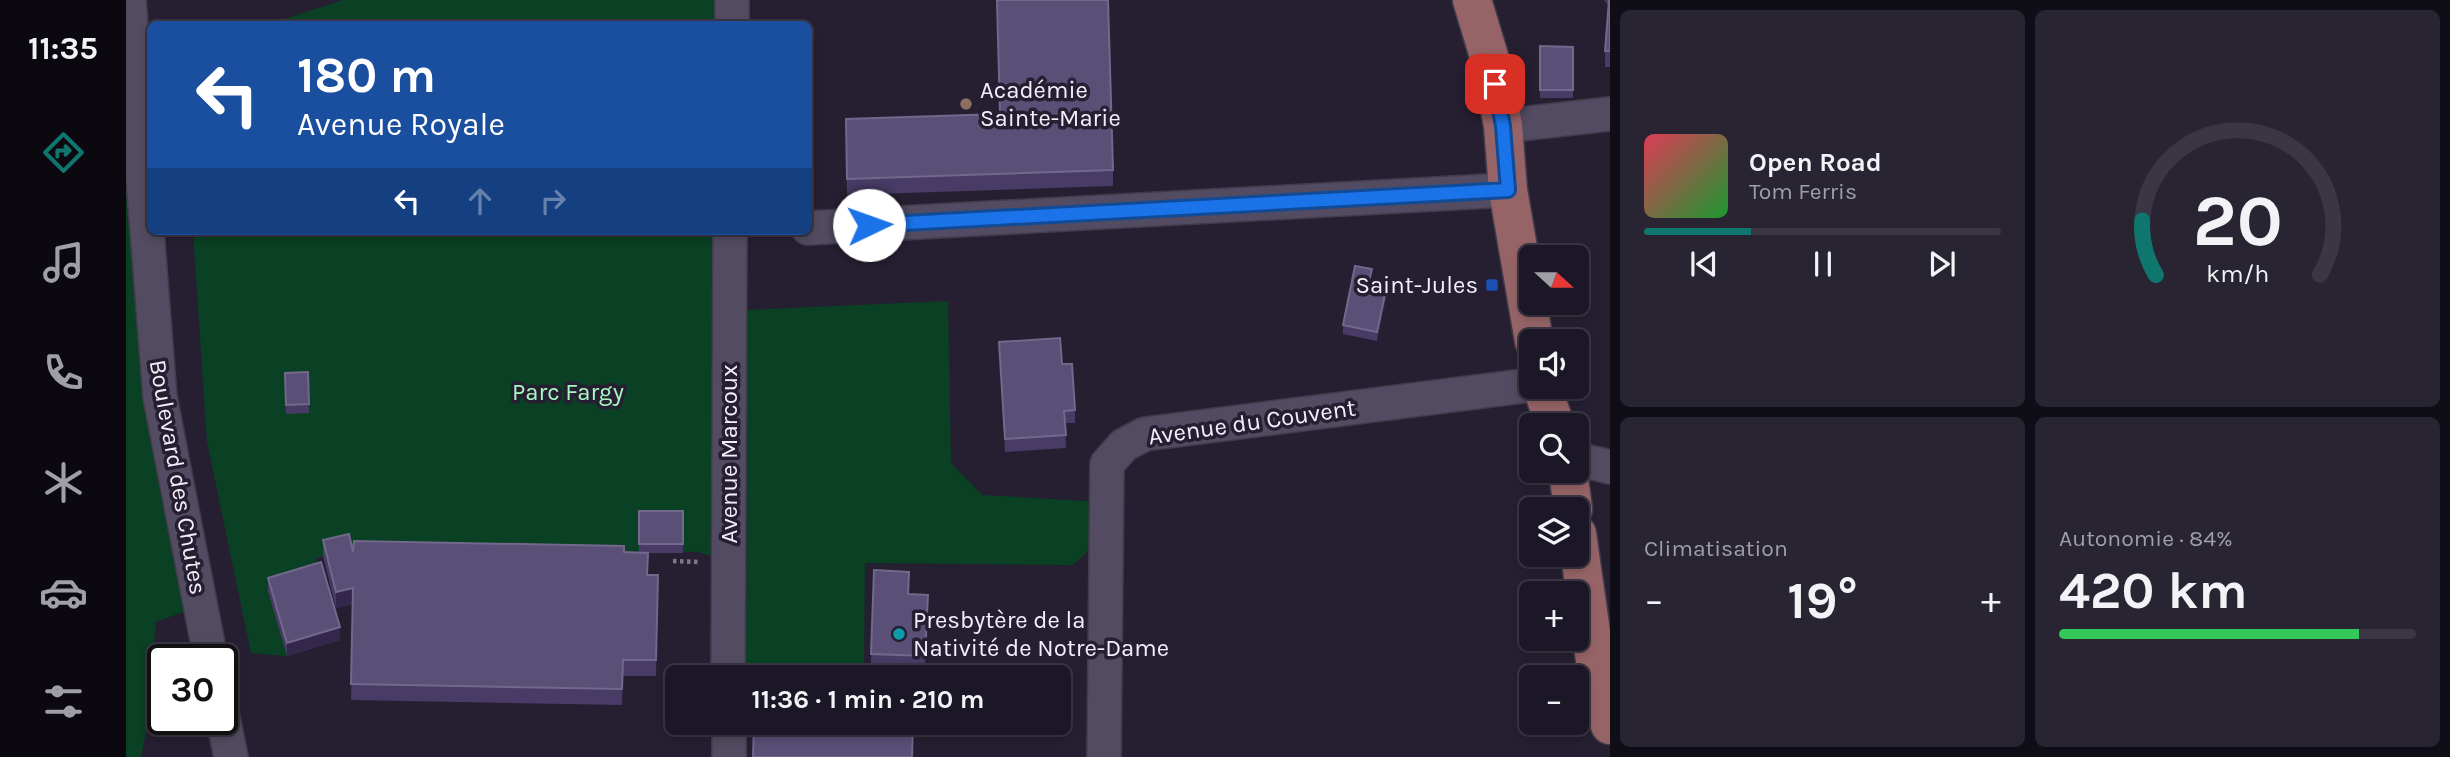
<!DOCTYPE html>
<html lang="fr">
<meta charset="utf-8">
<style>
:root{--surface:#1c1726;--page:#292432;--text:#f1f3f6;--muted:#a09fa7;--line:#3a3643;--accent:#0f766e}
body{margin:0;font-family:Karla,sans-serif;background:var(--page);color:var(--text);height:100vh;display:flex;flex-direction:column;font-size:26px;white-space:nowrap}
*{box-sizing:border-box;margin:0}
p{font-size:23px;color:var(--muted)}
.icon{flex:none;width:38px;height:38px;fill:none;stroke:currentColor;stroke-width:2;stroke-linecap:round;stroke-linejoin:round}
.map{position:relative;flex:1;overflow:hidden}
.panel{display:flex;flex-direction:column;gap:10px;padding:10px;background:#0f0d15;width:840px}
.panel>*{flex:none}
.guide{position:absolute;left:21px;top:21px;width:665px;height:214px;border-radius:10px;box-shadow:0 4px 10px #0003,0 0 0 2px var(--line);background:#1a4fa0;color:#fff;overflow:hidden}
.needle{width:46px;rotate:111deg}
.tools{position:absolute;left:1393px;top:245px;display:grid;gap:14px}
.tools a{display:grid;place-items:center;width:70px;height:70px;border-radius:10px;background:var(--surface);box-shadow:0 4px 10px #0003,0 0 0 2px var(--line);font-size:35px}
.speed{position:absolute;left:21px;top:644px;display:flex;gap:14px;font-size:35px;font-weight:700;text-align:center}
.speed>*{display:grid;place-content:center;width:91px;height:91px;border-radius:50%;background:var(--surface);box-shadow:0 4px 10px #0003,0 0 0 2px var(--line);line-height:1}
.speed .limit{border:4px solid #111;border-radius:10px;background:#fff;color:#111}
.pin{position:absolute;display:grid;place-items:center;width:60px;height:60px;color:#fff;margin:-30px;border-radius:14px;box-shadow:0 4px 10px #0006}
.me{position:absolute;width:77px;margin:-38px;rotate:87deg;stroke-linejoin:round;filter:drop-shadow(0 0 5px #0008)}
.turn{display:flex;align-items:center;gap:24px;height:147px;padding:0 35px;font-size:32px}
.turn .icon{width:91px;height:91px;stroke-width:2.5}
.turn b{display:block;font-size:49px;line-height:60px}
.lanes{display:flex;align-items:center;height:66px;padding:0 35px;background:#0003;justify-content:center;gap:35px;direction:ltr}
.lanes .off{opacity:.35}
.big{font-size:52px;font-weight:700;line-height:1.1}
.panel .card{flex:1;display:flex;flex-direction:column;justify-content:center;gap:10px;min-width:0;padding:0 24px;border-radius:10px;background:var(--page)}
.panel .dial{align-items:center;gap:0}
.dial svg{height:182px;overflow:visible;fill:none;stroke:var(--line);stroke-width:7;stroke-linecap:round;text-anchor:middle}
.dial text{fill:var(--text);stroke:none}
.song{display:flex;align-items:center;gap:21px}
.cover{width:84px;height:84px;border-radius:10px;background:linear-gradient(135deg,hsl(350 70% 55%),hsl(130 70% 35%))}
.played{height:7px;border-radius:4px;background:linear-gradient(90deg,var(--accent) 30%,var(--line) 30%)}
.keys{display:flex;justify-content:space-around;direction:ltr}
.heat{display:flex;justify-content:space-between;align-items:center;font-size:38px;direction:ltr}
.charge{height:10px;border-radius:5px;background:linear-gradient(90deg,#34c759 84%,var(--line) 0)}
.panel .tiles{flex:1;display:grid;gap:10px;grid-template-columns:repeat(2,1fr)}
.trip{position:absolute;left:539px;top:665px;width:406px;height:70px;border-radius:10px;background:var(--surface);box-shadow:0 4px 10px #0003,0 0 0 2px var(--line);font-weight:700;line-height:70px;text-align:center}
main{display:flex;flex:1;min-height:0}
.dock{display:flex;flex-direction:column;width:126px;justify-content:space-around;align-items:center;background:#0b090f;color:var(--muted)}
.dock .icon{width:49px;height:49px}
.dock .current{color:var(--accent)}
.dock b{font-size:32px;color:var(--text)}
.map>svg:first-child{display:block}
</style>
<main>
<nav class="dock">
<b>11:35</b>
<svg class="icon current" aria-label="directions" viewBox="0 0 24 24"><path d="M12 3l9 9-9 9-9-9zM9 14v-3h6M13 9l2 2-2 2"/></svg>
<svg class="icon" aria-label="music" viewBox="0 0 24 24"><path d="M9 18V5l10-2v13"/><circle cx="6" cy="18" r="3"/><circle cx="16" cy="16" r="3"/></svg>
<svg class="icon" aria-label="phone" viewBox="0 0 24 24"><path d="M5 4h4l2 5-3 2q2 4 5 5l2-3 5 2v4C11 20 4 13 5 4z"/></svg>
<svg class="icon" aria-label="climate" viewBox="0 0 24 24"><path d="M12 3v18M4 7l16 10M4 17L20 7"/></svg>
<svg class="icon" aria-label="car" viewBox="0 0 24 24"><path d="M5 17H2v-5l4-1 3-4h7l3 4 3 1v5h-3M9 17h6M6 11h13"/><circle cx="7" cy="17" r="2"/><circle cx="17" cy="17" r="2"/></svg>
<svg class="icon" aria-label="filters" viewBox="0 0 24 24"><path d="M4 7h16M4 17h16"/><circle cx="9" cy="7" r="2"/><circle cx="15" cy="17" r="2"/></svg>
</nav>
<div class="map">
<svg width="1484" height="757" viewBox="0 0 1484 757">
<rect width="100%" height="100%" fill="#261f32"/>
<path fill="#0a4023" d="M 217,0 L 606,0 L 606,24 L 143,24 Z
M 0,135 L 65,609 L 30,622 L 20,733 L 15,757 L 0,757 Z
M 67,231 L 604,231 L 603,562 L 572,552 L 223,550 L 190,558 L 214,640 L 161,656 L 125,653 L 81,442 Z
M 822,301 L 825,463 L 856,495 L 977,502 C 971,530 971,548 946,565 L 739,563 L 738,671 L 620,672 L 621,310 Z"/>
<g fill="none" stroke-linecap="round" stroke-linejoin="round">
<g stroke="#413b4b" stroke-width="36">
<path id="minor" d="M 3,0 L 34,397 L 85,660
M 606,24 L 606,0
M 1377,126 L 1484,114
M 682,228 L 1382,190
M 1451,459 L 1484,467
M 602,677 L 604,231
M 96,713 L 105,757
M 603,723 L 603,757
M 978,757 L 981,464 L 998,445 L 1019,434 L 1405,385"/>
</g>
<g stroke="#413b4b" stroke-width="41">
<path id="major" d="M 1346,0 L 1365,63 L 1377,126 L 1382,190 L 1408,341
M 1416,387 L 1429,425
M 1442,471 L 1447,509
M 1451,534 L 1475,702 L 1484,725"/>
</g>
<path stroke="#7d7888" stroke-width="4.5" stroke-dasharray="3.5 3.5" stroke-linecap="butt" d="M 547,561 L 574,562"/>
<use href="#minor" stroke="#534b61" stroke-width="33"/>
<use href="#major" stroke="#966466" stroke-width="38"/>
</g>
<path fill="#483b66" d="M 1478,0 L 1484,0 L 1484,67 L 1479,67 L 1479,51 L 1483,6 Z
M 1414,46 L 1447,47 L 1447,98 L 1414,98 Z
M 874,114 L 987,170 L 987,186 L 721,195 L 720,119 Z
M 1246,278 L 1245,282 L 1261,293 L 1251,341 L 1217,334 L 1217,325 Z
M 873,342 L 936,364 L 949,410 L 949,423 L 939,423 L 940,448 L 879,452 Z
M 182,372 L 183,413 L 160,414 L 159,373 Z
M 513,511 L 557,511 L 557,553 L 513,553 L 521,575 L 532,575 L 530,676 L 497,676 L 496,705 L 225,700 L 227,604 L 210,608 L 197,556 L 197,540 L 227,552 L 513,553 Z
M 748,570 L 782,594 L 802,595 L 799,665 L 745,663 Z
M 142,578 L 214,640 L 161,656 L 142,591 Z"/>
<path fill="#33284b" d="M 1261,285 L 1261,293 L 1251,341 L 1251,332 Z
M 227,588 L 227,604 L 210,608 L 210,592 Z
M 214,627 L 214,640 L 161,656 L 161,643 Z"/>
<path fill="#5a4f76" stroke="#72688b" stroke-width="2" d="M 871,0 L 982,0 L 987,170 L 721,179 L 720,119 L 874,114 Z
M 1483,0 L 1484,0 L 1484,51 L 1479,51 Z
M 1414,46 L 1447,47 L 1447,90 L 1414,90 Z
M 1229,266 L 1246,269 L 1243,281 L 1261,285 L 1251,332 L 1217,325 Z
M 934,338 L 936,364 L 946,364 L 949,410 L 938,411 L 940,435 L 879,439 L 873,342 Z
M 182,372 L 183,404 L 160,405 L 159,373 Z
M 513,511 L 557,511 L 557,544 L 513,544 Z
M 223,534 L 227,552 L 228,541 L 498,546 L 498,552 L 522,553 L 521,575 L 532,575 L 530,660 L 497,660 L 496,689 L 225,684 L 227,588 L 210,592 L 197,540 Z
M 195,562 L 214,627 L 161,643 L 142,578 Z
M 748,570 L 783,572 L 782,594 L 802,595 L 799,656 L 745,654 Z
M 628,723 L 787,723 L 786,757 L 627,757 Z"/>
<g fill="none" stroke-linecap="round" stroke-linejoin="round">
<g stroke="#114b97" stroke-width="18">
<path id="route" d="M 743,225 L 1382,190 L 1377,126 L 1369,84"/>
</g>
<use href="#route" stroke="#1a73e8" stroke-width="12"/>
</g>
<circle fill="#8d6e63" stroke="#261f32" stroke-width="2.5" cx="840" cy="104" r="7"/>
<rect fill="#1a4fb4" stroke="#261f32" stroke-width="2.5" x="1359" y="278" width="14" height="14" rx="3.5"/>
<circle fill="#0f9aa8" stroke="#261f32" stroke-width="2.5" cx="773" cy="634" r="7"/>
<g text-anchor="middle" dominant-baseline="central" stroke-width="7" stroke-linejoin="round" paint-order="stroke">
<g font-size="24" fill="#f2eefb" stroke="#261f32" text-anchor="start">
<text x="854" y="90">Académie<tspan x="854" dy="28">Sainte-Marie</tspan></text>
<text x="1352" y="285" text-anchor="end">Saint-Jules</text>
<text x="787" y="620">Presbytère de la<tspan x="787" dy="28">Nativité de Notre-Dame</tspan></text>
</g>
<g font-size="24" fill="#a7f6c0" stroke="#261f32">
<text x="442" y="392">Parc Fargy</text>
</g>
<g font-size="24" fill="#f2eefb" stroke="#261f32">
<text transform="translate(1126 422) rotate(-8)">Avenue du Couvent</text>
<text transform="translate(603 454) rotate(-90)">Avenue Marcoux</text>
<text transform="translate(52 477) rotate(80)">Boulevard des Chutes</text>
</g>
</g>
</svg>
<div class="tools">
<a><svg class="needle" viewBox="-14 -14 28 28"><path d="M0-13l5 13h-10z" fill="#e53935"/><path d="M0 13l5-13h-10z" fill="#a09fa7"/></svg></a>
<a><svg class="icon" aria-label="sound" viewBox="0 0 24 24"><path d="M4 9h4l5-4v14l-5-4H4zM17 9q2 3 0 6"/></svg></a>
<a><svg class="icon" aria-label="search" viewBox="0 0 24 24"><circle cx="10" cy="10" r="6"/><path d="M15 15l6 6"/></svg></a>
<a><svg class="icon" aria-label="layers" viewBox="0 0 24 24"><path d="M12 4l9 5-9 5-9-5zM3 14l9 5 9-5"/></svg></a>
<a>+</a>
<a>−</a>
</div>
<div class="speed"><div class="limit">30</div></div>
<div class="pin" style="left:1369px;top:84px;background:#d93025"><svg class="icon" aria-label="arrive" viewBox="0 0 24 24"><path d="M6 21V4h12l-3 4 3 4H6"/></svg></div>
<svg class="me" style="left:743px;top:225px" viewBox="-20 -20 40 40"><circle r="19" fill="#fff"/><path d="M0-13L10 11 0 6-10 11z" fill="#1a73e8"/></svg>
<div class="trip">11:36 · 1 min · 210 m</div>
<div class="guide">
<div class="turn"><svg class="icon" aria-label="left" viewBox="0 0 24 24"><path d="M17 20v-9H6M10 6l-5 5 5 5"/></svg><div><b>180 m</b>Avenue Royale</div></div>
<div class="lanes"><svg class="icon" aria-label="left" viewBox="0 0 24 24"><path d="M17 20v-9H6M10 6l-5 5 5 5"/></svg><svg class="icon off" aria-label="ahead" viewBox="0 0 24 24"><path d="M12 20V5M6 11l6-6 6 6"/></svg><svg class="icon off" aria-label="right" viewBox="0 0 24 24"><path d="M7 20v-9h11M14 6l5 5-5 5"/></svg></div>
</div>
</div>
<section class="panel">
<div class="tiles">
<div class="card">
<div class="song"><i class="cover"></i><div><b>Open Road</b><p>Tom Ferris</p></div></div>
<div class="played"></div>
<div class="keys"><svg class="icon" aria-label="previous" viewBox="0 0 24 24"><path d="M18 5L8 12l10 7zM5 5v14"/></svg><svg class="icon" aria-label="pause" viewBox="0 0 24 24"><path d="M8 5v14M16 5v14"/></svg><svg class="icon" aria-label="next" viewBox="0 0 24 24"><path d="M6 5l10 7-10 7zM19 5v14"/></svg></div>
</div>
<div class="card dial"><svg viewBox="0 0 100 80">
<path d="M14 69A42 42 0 1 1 86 69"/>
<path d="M14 69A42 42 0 0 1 8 45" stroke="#0f766e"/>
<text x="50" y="56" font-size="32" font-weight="700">20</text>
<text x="50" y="72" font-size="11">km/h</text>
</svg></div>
<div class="card"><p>Climatisation</p>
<div class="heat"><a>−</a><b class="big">19°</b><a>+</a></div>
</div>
<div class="card"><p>Autonomie · 84%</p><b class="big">420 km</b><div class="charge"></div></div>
</div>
</section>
</main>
